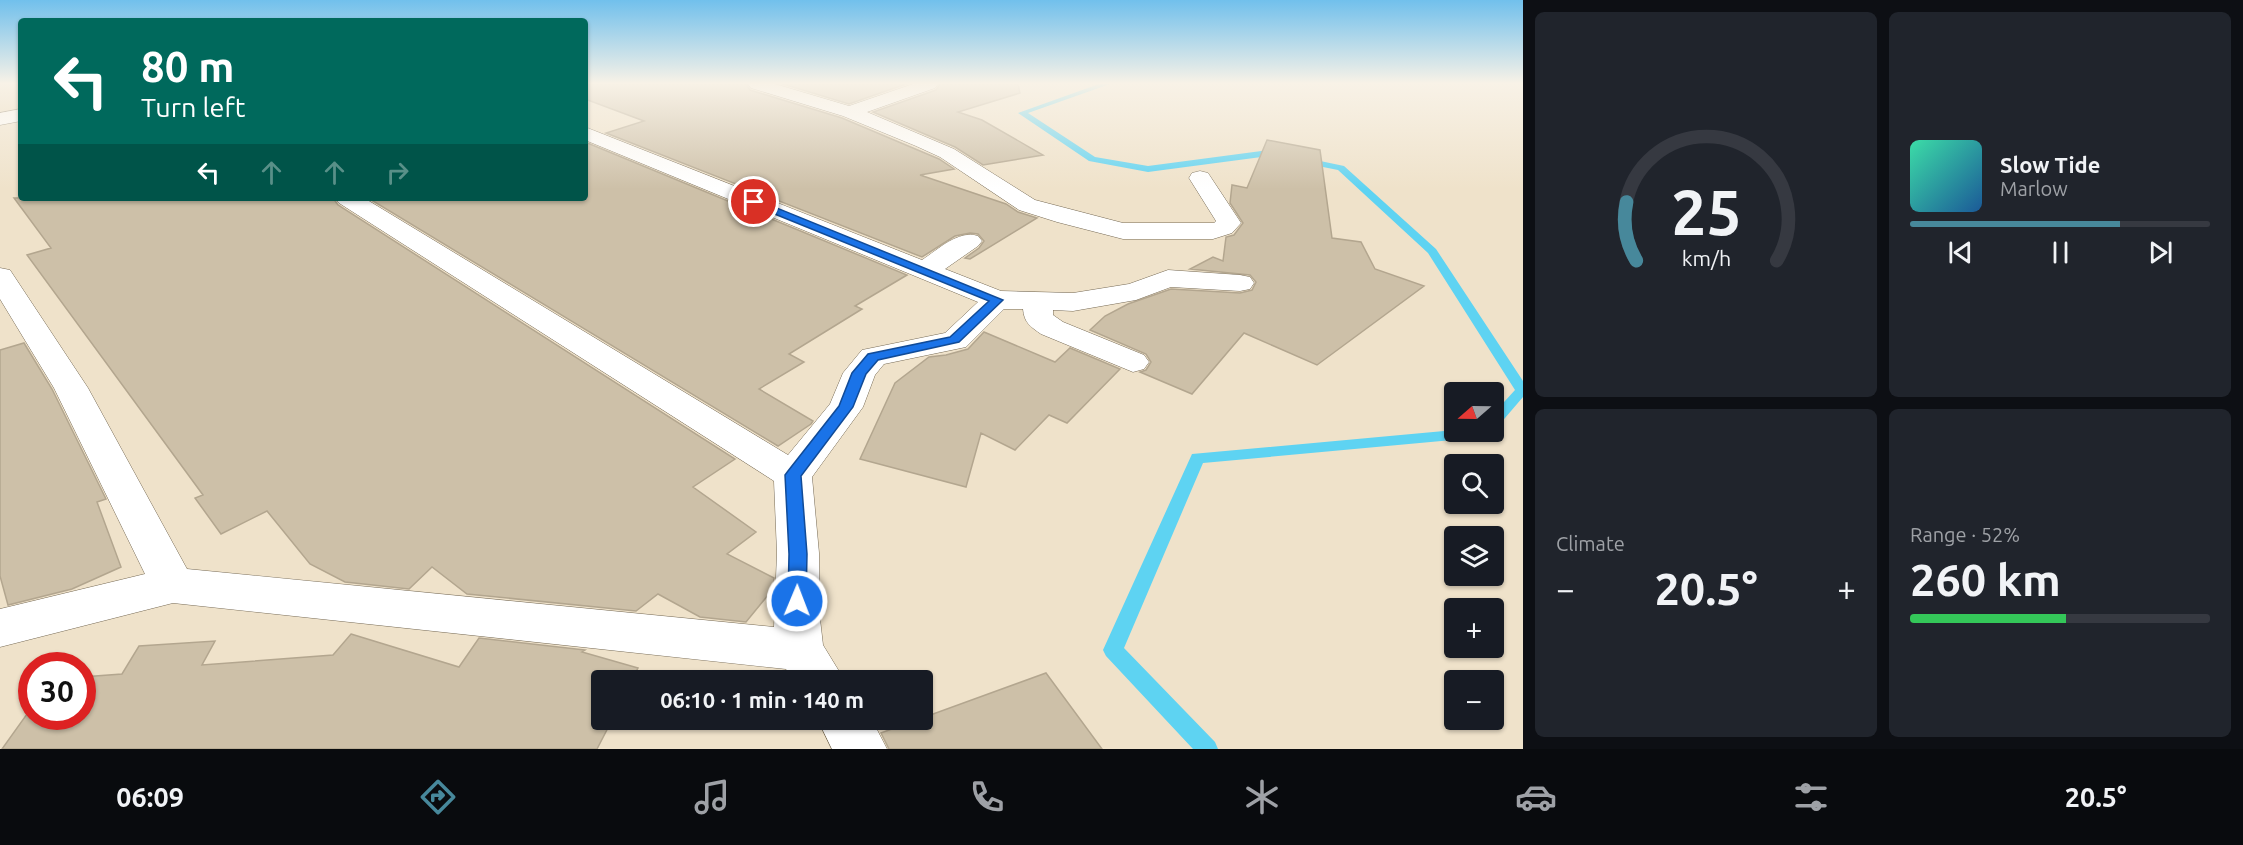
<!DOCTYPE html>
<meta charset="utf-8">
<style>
:root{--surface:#171b24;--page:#20242c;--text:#f1f3f6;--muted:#9ea1a6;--line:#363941;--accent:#47889b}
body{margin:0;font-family:Ubuntu,sans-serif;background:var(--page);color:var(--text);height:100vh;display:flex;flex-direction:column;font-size:22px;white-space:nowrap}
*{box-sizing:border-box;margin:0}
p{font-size:20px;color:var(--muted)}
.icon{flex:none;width:33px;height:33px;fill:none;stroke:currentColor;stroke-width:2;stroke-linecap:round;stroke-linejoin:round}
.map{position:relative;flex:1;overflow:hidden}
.side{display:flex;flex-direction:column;gap:12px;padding:12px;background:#0d0f14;width:720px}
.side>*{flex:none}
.top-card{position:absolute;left:18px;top:18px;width:570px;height:183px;border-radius:6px;box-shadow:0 2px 4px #0004;background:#00695c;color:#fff;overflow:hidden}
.needle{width:39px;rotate:250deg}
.controls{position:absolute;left:1444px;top:382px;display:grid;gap:12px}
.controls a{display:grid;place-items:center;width:60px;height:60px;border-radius:6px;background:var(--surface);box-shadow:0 2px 4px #0004;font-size:30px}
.speed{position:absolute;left:18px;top:652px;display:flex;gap:12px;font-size:30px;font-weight:700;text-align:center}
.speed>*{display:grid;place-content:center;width:78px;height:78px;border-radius:50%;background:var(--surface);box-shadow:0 2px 4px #0004;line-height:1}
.speed .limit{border:9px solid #d22;background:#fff;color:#111}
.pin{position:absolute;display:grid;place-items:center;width:51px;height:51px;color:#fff;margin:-26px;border:3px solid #fff;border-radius:50%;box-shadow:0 2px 6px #0007}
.me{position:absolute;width:66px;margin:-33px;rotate:1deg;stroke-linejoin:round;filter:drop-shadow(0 0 4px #0008)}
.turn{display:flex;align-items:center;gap:21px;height:126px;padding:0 24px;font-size:27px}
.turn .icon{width:78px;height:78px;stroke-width:2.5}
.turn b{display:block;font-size:42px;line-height:51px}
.lanes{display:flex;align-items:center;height:57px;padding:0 24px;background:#0003;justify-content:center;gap:30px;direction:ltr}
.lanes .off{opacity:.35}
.big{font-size:45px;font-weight:700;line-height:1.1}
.side .card{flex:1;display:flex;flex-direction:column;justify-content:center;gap:9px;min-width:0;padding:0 21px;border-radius:9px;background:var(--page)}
.side .dial{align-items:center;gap:0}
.dial svg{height:156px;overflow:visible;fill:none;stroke:var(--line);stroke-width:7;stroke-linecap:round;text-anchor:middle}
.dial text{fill:var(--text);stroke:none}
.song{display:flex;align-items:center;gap:18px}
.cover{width:72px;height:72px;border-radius:9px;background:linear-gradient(135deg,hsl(160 70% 55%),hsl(210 70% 35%))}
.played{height:6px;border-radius:3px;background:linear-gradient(90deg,var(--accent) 70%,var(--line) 70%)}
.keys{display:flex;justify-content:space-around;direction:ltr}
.heat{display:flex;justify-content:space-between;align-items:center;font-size:33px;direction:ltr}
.charge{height:9px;border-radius:4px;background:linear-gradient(90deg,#34c759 52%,var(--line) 0)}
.side .tiles{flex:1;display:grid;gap:12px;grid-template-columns:repeat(2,1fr)}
.trip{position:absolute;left:591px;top:670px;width:342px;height:60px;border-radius:6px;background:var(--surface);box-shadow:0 2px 4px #0004;font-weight:700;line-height:60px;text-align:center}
.tabs{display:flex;height:96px;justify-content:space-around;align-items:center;background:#090b0e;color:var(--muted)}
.tabs .icon{width:42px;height:42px}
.tabs .active{color:var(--accent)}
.tabs b{font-size:27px;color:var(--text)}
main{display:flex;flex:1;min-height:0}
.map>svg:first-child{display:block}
</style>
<main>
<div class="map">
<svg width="1523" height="749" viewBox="0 0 1523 749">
<rect width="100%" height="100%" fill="#efe2ca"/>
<path fill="#e8d7b8" d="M 0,84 L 21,84 L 21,111 L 0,115 Z"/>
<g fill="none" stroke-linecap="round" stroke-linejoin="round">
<path fill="#5ed3f2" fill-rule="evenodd" d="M 1099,84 L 1110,84 L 1028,113 L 1095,157 L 1148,166 L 1269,150 L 1282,155 L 1278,158 L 1269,156 L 1148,172 L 1089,161 L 1018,113 Z
M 1306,158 L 1344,166 L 1436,249 L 1523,381 L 1523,397 L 1499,425 L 1494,427 L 1494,413 L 1515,390 L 1428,253 L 1338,170 L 1303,163 L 1303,159 Z
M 1455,430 L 1455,432 L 1492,432 L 1485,437 L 1203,463 L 1124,648 L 1215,742 L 1218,749 L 1193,749 L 1106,656 L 1103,650 L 1192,454 Z"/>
</g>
<path fill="#cdc0a8" stroke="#b3a68f" stroke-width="1.5" d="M 585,84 L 746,84 L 750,90 L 842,118 L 939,159 L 954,169 L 920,175 L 1006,204 L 1018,212 L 1037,218 L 970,259 L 965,258 L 979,248 L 984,241 L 978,234 L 970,233 L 955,236 L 922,257 L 606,133 L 644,121 L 585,99 Z
M 783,84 L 906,84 L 849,104 Z
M 940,84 L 1018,84 L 1020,93 L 958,112 L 982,120 L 1043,155 L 983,165 L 955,147 L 873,112 L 936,90 Z
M 1267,140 L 1320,150 L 1332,238 L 1361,242 L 1375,269 L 1424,286 L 1317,365 L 1244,333 L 1192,394 L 1140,372 L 1146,370 L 1151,362 L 1146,354 L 1090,330 L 1105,316 L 1128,304 L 1171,289 L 1240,293 L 1252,290 L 1256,282 L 1250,275 L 1190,269 L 1213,257 L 1223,261 L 1226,237 L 1234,235 L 1243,223 L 1230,203 L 1232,185 L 1247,188 Z
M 585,142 L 907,275 L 855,306 L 862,309 L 789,354 L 804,362 L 759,389 L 813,421 L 811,424 L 778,446 L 368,198 L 585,198 Z
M 14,198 L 333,198 L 338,205 L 735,459 L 693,487 L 756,532 L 727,554 L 774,578 L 773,589 L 746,622 L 700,617 L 658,594 L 636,611 L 467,594 L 432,567 L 409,589 L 345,582 L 310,564 L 267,511 L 221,534 L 195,498 L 203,495 L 27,255 L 51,248 Z
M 984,332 L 1055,362 L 1070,348 L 1120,369 L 1067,423 L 1049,415 L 1015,450 L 981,433 L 966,487 L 860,459 L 895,383 L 929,357 L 946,355 L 968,349 Z
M 24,343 L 52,389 L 106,499 L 97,502 L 121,567 L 72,589 L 8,605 L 0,576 L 0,350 Z
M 351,634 L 459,667 L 479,638 L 585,650 L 582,652 L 638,668 L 631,681 L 602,681 L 602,720 L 612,720 L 597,749 L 2,749 L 32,707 L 32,717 L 82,717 L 82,677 L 122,674 L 139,646 L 215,641 L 202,665 L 333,655 Z
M 1046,673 L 1102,749 L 889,749 L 881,733 L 916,720 L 922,720 L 922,718 Z"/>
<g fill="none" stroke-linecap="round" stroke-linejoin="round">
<g stroke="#766a55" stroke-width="1">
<path id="minor" d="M 748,84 L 775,84 L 849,106 L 913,84 L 938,84 L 935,88 L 867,112 L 954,149 L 1035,200 L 1123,223 L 1214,223 L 1216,221 L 1189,178 L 1192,173 L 1200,171 L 1208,173 L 1241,223 L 1232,233 L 1213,239 L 1123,239 L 1057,222 L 1019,210 L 940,157 L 916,146 L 843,116 L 751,88 Z
M 21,109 L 21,121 L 0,125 L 0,113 Z
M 585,127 L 922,260 C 939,249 958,230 978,236 L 982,241 L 978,246 L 945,269 L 1001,291 L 1073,293 L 1129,284 L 1168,270 L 1240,275 L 1250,277 L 1254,283 L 1250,289 L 1240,291 L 1171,287 L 1136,300 L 1073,311 L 1053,310 L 1053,315 L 1063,322 L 1144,355 L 1149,362 L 1144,369 L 1133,372 L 1041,334 C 1031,327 1024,323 1023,309 L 1004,309 L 966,347 L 884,364 L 875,375 L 863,407 L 812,477 L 819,553 L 820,619 L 823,645 L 845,681 L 793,681 L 786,669 L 173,603 L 0,647 L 0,609 L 145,574 L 54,388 L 0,299 L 0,268 L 10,270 L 88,388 L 187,569 L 774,627 L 777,553 L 774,481 L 339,203 L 335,198 L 364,198 L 788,455 L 830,404 L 843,373 L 862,350 L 945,333 L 978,302 L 585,140 Z
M 818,720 L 872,720 L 887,749 L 832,749 Z"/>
</g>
<use href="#minor" fill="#fff" fill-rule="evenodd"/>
</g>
<linearGradient id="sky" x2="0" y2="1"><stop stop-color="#71c0ec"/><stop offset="0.44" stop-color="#f8f2e7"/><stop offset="1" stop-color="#f8f2e7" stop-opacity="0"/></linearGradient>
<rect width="1523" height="189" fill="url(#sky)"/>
<path fill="#1a73e8" stroke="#114b97" stroke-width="1.5" d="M 750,200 L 757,200 L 1003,300 L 959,342 L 878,360 L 866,374 L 853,407 L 801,476 L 807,554 L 806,601 L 804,606 L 797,609 L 790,606 L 788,601 L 789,554 L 785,475 L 788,471 L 839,406 L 852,373 L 868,354 L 950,337 L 989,301 L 750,204 Z"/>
</svg>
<div class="controls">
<a><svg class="needle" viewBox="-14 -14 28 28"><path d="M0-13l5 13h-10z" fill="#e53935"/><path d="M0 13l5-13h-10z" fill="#9ea1a6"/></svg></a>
<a><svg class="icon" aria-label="search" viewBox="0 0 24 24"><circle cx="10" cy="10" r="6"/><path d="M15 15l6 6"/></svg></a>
<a><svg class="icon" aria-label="layers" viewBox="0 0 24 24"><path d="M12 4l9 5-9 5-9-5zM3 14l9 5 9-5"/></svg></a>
<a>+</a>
<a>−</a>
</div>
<div class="speed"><div class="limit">30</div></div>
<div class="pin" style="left:754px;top:202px;background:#d93025"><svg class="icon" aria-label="arrive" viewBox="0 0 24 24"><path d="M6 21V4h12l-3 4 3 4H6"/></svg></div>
<svg class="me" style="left:797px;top:601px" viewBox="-20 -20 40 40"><circle r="17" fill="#1a73e8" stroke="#fff" stroke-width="3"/><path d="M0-11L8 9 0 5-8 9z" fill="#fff"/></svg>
<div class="trip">06:10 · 1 min · 140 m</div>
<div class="top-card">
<div class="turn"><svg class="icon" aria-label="left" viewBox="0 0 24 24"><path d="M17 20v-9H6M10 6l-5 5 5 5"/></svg><div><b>80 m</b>Turn left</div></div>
<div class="lanes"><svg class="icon" aria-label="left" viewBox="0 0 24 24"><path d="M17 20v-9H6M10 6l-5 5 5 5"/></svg><svg class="icon off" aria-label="ahead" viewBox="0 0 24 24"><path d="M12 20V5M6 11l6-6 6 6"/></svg><svg class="icon off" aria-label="ahead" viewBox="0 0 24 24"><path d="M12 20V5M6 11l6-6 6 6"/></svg><svg class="icon off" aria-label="right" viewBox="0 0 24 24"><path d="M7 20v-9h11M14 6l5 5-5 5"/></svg></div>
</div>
</div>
<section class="side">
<div class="tiles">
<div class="card dial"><svg viewBox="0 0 100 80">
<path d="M14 69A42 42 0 1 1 86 69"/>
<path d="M14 69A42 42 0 0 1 9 39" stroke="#47889b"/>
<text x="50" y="56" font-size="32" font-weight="700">25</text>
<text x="50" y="72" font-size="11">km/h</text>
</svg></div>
<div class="card">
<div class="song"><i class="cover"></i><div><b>Slow Tide</b><p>Marlow</p></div></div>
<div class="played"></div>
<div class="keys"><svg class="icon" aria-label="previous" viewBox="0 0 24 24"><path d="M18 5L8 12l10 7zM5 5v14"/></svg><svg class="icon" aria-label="pause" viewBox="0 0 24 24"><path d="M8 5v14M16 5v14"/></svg><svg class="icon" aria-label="next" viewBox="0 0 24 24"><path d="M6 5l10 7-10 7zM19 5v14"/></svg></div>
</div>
<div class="card"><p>Climate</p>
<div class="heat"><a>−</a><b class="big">20.5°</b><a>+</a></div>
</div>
<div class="card"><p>Range · 52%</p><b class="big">260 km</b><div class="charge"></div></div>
</div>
</section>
</main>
<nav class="tabs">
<b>06:09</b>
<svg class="icon active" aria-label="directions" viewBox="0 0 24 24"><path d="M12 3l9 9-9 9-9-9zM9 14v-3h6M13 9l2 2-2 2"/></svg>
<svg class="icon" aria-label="music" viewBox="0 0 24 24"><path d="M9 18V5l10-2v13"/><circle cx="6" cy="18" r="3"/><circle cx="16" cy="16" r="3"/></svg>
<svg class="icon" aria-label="phone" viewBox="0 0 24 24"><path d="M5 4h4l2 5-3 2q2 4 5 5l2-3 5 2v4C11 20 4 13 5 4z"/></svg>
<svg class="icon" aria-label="climate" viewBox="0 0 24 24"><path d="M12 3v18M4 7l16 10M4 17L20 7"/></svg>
<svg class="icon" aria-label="car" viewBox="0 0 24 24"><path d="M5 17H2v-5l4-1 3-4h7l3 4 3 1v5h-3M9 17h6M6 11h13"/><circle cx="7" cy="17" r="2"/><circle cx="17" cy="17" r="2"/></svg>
<svg class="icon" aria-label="filters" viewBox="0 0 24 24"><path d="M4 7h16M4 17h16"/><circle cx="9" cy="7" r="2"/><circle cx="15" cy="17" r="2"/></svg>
<b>20.5°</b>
</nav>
